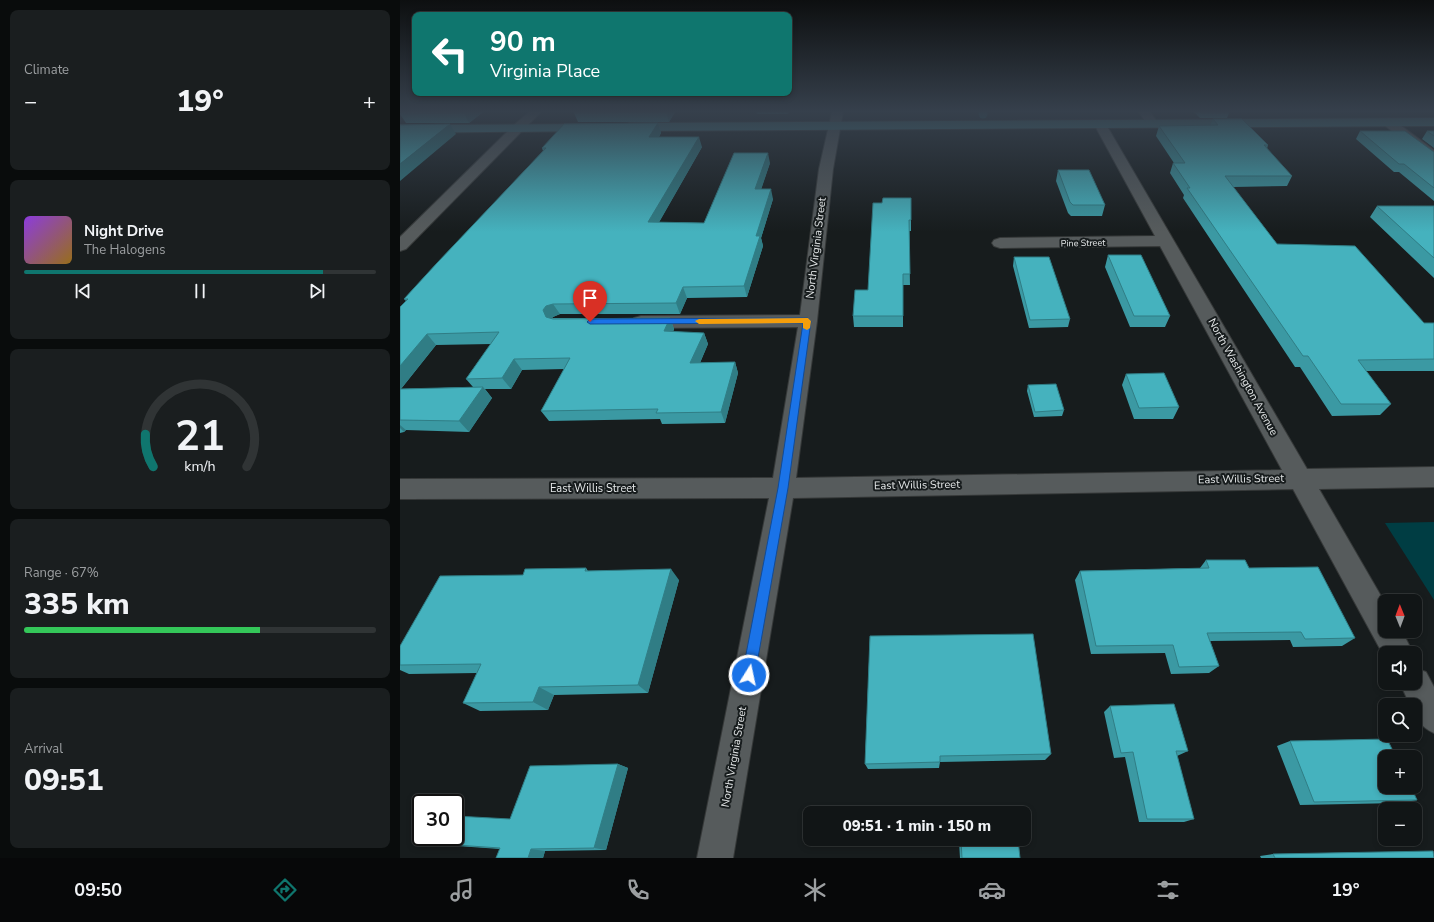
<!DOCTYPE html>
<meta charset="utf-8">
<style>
:root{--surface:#111516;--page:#1a1e1f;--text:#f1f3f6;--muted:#9c9fa1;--line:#303435;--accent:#0f766e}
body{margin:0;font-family:"Nunito Sans",sans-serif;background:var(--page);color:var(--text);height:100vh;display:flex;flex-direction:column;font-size:15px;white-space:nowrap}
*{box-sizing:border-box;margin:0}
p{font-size:13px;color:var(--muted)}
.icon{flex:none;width:22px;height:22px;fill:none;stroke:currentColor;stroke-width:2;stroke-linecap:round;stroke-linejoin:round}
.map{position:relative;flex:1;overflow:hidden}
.panel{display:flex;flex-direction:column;gap:10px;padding:10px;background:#090c0c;width:400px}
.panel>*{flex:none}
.banner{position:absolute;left:12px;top:12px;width:380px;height:84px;border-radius:8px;box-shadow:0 2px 6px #0003,0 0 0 1px var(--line);background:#0f766e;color:#fff;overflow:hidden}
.needle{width:26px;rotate:359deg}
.fabs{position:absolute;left:978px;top:594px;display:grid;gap:8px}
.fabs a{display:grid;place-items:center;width:44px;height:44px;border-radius:8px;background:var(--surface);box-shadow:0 2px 6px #0003,0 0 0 1px var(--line);font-size:20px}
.speed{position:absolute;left:12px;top:794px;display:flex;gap:8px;font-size:20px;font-weight:700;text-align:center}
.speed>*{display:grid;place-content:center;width:52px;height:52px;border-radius:50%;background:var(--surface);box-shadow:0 2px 6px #0003,0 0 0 1px var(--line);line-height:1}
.speed .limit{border:2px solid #111;border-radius:6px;background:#fff;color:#111}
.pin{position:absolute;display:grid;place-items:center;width:34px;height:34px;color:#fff;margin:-41px -17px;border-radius:50% 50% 50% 0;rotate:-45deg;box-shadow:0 0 4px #0007}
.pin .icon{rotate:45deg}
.me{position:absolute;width:44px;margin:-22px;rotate:10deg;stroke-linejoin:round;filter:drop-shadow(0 0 3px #0008)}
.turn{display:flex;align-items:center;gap:14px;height:84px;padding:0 12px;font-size:18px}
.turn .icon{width:52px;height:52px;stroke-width:2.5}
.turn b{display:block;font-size:28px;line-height:34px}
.big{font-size:30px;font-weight:800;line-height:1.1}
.panel .tile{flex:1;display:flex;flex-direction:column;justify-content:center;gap:6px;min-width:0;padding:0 14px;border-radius:8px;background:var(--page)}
.panel .dial{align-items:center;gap:0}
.dial svg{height:104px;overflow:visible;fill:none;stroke:var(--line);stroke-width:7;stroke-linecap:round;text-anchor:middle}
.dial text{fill:var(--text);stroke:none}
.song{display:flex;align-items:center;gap:12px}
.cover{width:48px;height:48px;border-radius:6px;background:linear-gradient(135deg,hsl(270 70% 55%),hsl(40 70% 35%))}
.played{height:4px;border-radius:2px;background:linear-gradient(90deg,var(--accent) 85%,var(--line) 85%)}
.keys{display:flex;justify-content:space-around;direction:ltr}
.heat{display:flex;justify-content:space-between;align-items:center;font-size:22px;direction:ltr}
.charge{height:6px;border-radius:3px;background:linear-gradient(90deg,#34c759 67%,var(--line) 0)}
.trip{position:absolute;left:403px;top:806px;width:228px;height:40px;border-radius:8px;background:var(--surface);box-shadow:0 2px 6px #0003,0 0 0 1px var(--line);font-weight:800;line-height:40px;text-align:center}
.tabs{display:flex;height:64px;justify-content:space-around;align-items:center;background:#070809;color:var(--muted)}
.tabs .icon{width:28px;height:28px}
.tabs .selected{color:var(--accent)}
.tabs b{font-size:18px;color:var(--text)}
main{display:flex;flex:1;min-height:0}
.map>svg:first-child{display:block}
</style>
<main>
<section class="panel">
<div class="tile"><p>Climate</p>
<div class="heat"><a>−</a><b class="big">19°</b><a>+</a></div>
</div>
<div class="tile">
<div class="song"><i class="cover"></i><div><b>Night Drive</b><p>The Halogens</p></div></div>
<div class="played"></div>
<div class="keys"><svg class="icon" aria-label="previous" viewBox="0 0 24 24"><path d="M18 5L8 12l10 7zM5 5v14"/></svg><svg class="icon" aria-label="pause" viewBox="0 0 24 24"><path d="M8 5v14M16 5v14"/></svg><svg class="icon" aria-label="next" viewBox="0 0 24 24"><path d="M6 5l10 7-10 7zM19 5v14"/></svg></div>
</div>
<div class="tile dial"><svg viewBox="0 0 100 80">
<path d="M14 69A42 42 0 1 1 86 69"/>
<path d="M14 69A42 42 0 0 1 8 44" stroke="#0f766e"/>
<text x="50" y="56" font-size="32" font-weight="700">21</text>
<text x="50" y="72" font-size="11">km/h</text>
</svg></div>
<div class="tile"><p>Range · 67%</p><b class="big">335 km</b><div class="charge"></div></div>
<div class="tile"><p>Arrival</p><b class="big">09:51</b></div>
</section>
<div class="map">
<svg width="1034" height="858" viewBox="0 0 1034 858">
<rect width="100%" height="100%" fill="#171c1d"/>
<path fill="#003d43" d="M 1034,522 L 1034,600 L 985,523 Z"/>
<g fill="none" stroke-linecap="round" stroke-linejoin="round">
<path stroke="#156f78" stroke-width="9" d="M 583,112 L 583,114"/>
<g stroke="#363939" stroke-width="2">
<path id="street" d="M 129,112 L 141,112 L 122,131 L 114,131 L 112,128 L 114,125 Z
M 432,112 L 443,112 L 433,169 L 417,321 L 396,478 L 882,470 L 760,246 L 600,248 L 594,246 L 592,243 L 594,240 L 600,238 L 755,236 L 694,124 L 696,121 L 704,121 L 907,469 L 1034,467 L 1034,487 L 919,489 L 985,603 L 985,631 L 1002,631 L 1013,653 L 985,653 L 985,658 L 893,489 L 393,498 L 333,858 L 297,858 L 369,498 L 0,499 L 0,479 L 373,478 L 398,327 L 241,328 L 234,326 L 232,322 L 234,318 L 241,316 L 400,315 L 419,169 Z
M 739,112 L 750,112 L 759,124 L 757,127 L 749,127 Z
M 988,118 L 992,119 L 1034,150 L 1034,160 L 1029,159 L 984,125 L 982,122 Z
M 1015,668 L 1026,672 L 1034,687 L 1034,733 C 1021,727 1015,719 1015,705 L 1010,705 L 1000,683 L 1015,683 Z"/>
</g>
<g stroke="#363939" stroke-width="2">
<path id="secondary" d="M 118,124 L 122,125 L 124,128 L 122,131 L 6,249 L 0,251 L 0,237 L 114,125 Z"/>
</g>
<g stroke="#363939" stroke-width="2">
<path id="primary" d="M 1034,118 L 1034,126 L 229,131 L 223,127 L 229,123 Z
M 191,124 L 197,128 L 195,131 L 0,133 L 0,125 Z"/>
</g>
<use href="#street" fill="#565b5c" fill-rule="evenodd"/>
<use href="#secondary" fill="#565b5c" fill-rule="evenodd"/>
<use href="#primary" fill="#43848c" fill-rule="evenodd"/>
</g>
<path fill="#3b99a3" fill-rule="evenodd" d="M 3,112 L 83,112 L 69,123 L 6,123 L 0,114 Z
M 176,112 L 275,112 L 269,122 L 178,122 L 174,113 Z
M 356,112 L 389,112 L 388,114 L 357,114 Z
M 794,112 L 828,112 L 829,113 L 827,118 L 800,118 Z
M 813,119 L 868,145 L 867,149 L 892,176 L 887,186 L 833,187 L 877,244 L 1024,323 L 1034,323 L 1034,371 L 966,371 L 991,404 L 980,415 L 932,416 L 900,367 L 895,367 L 783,198 L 784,195 L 770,173 L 773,163 L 774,163 L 756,136 L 759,126 L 810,126 Z
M 258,123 L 261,133 L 259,137 L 302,147 L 259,222 L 304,223 L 370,163 L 361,189 L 373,199 L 361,238 L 363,246 L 347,297 L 287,298 L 280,314 L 160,314 L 153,317 L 152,318 L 270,318 L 274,329 L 273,332 L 304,333 L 308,344 L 300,363 L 335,362 L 338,373 L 325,423 L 262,424 L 260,419 L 149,421 L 141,411 L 164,369 L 122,370 L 111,389 L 85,389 L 92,398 L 69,432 L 6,430 L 4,432 L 0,433 L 0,307 L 6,301 L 4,299 L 143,151 L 142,148 ZM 91,344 L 66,379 L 73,387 L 1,389 L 36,345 Z
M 960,131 L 1034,152 L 1034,201 L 999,172 L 994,172 L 956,139 Z
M 1027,131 L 1034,131 L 1034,148 L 1022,139 Z
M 658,170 L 705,205 L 702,216 L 671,216 L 668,213 L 656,181 Z
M 511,198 L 511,231 L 509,231 L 510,285 L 503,285 L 503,327 L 454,327 L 453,316 L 468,290 L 482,203 Z
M 977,206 L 1034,206 L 1034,278 L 970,217 Z
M 708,255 L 770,316 L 765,327 L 730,327 L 705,267 Z
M 614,257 L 670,319 L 668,327 L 629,328 L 613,266 Z
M 726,374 L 779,407 L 773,419 L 734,419 L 722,385 Z
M 628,385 L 664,410 L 662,416 L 634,417 L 627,391 Z
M 806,560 L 849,568 L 955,638 L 942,646 L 893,647 L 890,640 L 810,641 L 819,666 L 809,673 L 771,674 L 765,653 L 691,654 L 675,580 L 680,571 L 800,568 Z
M 186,568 L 188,571 L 279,580 L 248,693 L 154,695 L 148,710 L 80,711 L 63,703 L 77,673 L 9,674 L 0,670 L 0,646 L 123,575 Z
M 470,636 L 651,754 L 645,760 L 540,762 L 539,768 L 468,769 L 465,764 Z
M 710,706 L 788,751 L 777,756 L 794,819 L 784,822 L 739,822 L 725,757 L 714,758 L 704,712 Z
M 890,741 L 1017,800 L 999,803 L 900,805 L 877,746 Z
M 218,764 L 228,768 L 206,850 L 145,851 L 143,858 L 96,858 L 100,849 L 43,845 L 26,843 L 110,819 Z
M 561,840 L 620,858 L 560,858 L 559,842 Z
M 873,854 L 1034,858 L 861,858 L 860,856 Z"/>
<path fill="#307d85" d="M 66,112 L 83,112 L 69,123 L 64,113 Z
M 266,112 L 275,112 L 269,122 Z
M 258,123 L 261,133 L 252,147 L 249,137 Z
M 50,124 L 56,134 L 0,181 L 0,164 Z
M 299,137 L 302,147 L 253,233 L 248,222 Z
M 368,153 L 370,163 L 358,199 L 355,189 Z
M 371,189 L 373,199 L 361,238 L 363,246 L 347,297 L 344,286 L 356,236 Z
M 283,287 L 287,298 L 280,314 L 276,303 Z
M 153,304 L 160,314 L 153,317 L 150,321 L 146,317 L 143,310 L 146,306 Z
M 270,318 L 274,329 L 269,342 L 264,331 Z
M 304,333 L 308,344 L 295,374 L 290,363 Z
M 27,334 L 36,345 L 0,390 L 0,366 Z
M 114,359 L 122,370 L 111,389 L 102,378 Z
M 335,362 L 338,373 L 325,423 L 321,412 Z
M 83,387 L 92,398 L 69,432 L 59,421 Z
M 0,425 L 6,430 L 4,432 L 0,428 Z
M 271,569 L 279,580 L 248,693 L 238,685 Z
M 139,687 L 154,695 L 148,710 L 133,702 Z
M 218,764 L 228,768 L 206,850 L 194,848 Z
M 131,849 L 145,851 L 143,858 L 128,858 Z"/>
<path fill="#45b2be" stroke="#307d85" d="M 3,112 L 66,112 L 64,113 L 0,114 Z
M 176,112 L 266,112 L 174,113 Z
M 800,112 L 828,112 L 829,113 L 802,113 Z
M 813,119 L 842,119 L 868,145 L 864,145 L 892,176 L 825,176 L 877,244 L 955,246 L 1024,323 L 1034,323 L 1034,359 L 958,360 L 991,404 L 941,404 L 908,356 L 903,356 L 787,188 L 790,188 L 773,163 L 785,163 L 759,126 L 818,125 Z
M 258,123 L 249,137 L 299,137 L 248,222 L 304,223 L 334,153 L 368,153 L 355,189 L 371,189 L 356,236 L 360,236 L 344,286 L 283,287 L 276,303 L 153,304 L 146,306 L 143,310 L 146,317 L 153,319 L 270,318 L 264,331 L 304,333 L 290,363 L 335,362 L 321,412 L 256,413 L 258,409 L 141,411 L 170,358 L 114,359 L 102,378 L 66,379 L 99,332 L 27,334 L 0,366 L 0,307 L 8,299 L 4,299 L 37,263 L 146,148 L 142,148 L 164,124 Z
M 50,124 L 0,164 L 0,125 Z
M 960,131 L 1005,131 L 1034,152 L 1034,188 L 1004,164 L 999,164 Z
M 1027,131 L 1034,131 L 1034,136 Z
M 658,170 L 689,170 L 705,205 L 673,205 L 670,202 Z
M 483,198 L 511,198 L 511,220 L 509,220 L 510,274 L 503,274 L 503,316 L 453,316 L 455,290 L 468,290 L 473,203 L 482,203 Z
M 977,206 L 1034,206 L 1034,258 Z
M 708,255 L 741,255 L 770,316 L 734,316 Z
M 614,257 L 649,257 L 670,319 L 630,320 Z
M 764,373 L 779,407 L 739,408 L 726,374 Z
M 656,384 L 664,410 L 635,412 L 628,385 Z
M 83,387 L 59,421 L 0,420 L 0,389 Z
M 806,560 L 845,560 L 849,568 L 918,567 L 955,638 L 905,639 L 901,632 L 807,633 L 819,666 L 779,667 L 773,645 L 696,646 L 680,571 L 809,568 Z
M 186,568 L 185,571 L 271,569 L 238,685 L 139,687 L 133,702 L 63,703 L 81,664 L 0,665 L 0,646 L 40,576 L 123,575 L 125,569 Z
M 633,634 L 651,754 L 540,756 L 540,762 L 465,764 L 470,636 Z
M 774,704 L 788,751 L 776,751 L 794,819 L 747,819 L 733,752 L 721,753 L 710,706 Z
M 987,739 L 996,757 L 985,757 L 985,787 L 1011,787 L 1017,800 L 914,802 L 890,741 Z
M 218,764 L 194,848 L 131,849 L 128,858 L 96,858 L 100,848 L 26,843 L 28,837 L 55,837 L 55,816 L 110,819 L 130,766 Z
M 618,839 L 620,858 L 562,858 L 561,840 Z
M 1033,851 L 1034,858 L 875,858 L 873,854 Z"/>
<linearGradient id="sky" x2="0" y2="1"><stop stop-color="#0d0f10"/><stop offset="0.48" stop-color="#36404c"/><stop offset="1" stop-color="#36404c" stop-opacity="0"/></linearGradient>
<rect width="1034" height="232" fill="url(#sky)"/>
<path fill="#1a73e8" stroke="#114b97" d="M 408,318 L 411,321 L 388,488 L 355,675 L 353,680 L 349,682 L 344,680 L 342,675 L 378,488 L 403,323 L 190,324 L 187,322 L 190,319 Z"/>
<path fill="#f59e0b" d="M 408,318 L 411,321 L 410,328 L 407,330 L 403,328 L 403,323 L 299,324 L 295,321 L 299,319 Z"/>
<g text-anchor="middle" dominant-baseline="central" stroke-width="4" stroke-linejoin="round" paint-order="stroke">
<g font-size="9" fill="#e7eaeb" stroke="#171c1d">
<text transform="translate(683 243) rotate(-1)">Pine Street</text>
</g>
<g font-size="11" fill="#e7eaeb" stroke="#171c1d">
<text transform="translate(416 248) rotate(-83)">North Virginia Street</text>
<text transform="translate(843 377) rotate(61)">North Washington Avenue</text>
<text transform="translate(841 479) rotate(-1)">East Willis Street</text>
<text transform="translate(517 485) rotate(-1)">East Willis Street</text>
<text x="193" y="488">East Willis Street</text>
<text transform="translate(334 757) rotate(-80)">North Virginia Street</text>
</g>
</g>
</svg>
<div class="fabs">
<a><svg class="needle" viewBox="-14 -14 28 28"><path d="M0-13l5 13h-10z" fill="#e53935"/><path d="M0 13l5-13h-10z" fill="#9c9fa1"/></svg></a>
<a><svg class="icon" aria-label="sound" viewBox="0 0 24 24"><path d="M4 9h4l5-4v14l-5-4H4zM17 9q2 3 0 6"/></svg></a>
<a><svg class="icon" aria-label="search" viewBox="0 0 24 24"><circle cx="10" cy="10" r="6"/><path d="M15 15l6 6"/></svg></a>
<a>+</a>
<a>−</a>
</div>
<div class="speed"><div class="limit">30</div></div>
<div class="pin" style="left:190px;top:322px;background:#d93025"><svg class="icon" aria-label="arrive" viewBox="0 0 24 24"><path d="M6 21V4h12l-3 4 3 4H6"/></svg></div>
<svg class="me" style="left:349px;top:675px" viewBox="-20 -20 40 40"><circle r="17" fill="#1a73e8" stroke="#fff" stroke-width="3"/><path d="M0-11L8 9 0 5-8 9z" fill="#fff"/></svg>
<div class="trip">09:51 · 1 min · 150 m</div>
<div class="banner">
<div class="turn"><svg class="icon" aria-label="left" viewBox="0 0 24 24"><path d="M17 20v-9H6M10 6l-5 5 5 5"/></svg><div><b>90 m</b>Virginia Place</div></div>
</div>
</div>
</main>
<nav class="tabs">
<b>09:50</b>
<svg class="icon selected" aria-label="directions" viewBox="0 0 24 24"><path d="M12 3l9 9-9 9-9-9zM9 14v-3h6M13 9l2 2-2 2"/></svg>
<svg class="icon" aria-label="music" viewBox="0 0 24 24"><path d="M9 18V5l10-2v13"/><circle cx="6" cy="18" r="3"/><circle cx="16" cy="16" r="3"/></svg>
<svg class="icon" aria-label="phone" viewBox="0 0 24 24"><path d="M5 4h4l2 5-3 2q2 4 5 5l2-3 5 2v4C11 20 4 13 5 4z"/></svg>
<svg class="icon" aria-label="climate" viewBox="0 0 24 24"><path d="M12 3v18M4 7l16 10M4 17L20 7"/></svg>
<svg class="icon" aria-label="car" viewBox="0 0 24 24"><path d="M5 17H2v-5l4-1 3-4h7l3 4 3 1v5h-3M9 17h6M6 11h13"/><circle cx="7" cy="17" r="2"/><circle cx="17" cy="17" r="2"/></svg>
<svg class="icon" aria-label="filters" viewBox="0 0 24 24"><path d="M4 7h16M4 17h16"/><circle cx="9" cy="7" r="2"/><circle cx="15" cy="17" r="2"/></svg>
<b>19°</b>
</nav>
